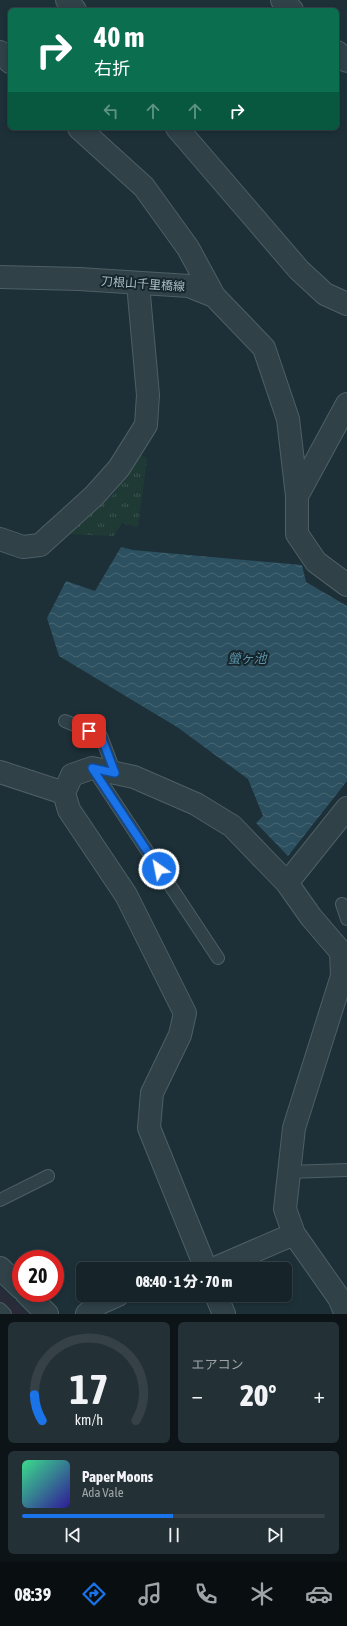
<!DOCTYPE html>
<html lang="ja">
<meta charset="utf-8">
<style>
:root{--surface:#16242a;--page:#233036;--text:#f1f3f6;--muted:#9ea4a8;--line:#354147;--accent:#1a73e8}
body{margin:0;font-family:"Asap Condensed","Noto Sans JP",sans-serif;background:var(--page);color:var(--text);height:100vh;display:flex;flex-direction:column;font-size:15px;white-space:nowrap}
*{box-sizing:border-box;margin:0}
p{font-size:13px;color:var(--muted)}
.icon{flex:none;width:22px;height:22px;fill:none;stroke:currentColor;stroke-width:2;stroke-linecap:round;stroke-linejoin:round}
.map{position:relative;height:1314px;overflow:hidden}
.drawer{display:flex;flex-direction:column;gap:8px;padding:8px;background:#0c1417;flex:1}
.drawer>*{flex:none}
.guide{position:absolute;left:8px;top:8px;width:331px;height:122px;border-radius:6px;box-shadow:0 2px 6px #0003,0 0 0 1px var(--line);background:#0b6e4f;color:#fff;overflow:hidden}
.speed{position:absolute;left:12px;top:1250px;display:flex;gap:8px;font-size:20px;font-weight:700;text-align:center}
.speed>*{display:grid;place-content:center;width:52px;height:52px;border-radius:50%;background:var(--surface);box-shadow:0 2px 6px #0003,0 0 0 1px var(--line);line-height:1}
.speed .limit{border:6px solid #d22;background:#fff;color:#111}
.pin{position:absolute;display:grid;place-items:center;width:34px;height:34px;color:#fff;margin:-17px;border-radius:8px;box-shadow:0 2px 6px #0006}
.me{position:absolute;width:44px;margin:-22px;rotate:327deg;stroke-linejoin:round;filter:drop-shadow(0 0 3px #0008)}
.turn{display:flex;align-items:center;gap:14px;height:84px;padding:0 20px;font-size:18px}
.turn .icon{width:52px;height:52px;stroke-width:2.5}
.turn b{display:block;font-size:28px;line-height:34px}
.lanes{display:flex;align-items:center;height:38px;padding:0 20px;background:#0003;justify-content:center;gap:20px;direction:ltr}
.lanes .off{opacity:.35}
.big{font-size:30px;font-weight:800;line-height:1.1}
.drawer .tile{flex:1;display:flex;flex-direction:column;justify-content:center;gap:6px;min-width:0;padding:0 14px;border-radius:6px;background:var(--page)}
.drawer .dial{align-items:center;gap:0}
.dial svg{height:104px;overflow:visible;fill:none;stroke:var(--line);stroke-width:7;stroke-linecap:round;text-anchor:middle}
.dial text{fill:var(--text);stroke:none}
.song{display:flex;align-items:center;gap:12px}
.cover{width:48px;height:48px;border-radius:6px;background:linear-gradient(135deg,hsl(150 70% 55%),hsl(250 70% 35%))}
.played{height:4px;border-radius:2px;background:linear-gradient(90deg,var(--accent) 50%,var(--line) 50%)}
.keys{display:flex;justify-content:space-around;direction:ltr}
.heat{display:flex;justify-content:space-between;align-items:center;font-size:22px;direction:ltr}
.drawer .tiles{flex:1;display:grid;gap:8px;grid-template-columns:1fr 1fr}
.tile:last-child{grid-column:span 2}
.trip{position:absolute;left:76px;top:1262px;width:216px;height:40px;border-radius:6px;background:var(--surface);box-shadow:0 2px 6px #0003,0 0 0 1px var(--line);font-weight:800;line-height:40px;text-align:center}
.menu{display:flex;height:64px;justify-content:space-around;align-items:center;background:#090e11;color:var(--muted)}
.menu .icon{width:28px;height:28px}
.menu .current{color:var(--accent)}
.menu b{font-size:18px;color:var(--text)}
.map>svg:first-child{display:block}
</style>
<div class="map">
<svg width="347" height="1314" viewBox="0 0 347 1314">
<defs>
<pattern id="grass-tufts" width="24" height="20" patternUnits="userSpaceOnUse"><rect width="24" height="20" fill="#1f3934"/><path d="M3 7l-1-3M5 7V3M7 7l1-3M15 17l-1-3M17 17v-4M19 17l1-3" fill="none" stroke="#3d5450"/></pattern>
<pattern id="water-waves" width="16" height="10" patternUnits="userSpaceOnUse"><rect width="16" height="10" fill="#2c505f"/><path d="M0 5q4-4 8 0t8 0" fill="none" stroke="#486774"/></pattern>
</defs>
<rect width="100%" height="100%" fill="#1d3038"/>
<path fill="#292b39" d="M 0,1287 L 28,1314 L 0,1314 Z"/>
<path fill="url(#grass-tufts)" d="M 140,454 L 147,459 L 138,527 L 122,523 L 114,536 L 65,534 L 113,495 Z"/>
<path fill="url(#water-waves)" d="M 121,547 L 133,550 L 302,565 L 306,582 L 347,606 L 347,781 L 288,856 L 256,823 L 263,816 L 248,779 L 177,727 L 59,656 L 47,618 L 66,581 L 95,591 Z"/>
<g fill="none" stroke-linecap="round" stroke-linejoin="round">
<g stroke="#4e5f66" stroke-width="14">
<path id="lane" d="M 65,721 L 101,736 L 115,773
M 93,769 L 218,958
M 342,904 L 347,919
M 289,1172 L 347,1170
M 0,1200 L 48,1176
M 0,1309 L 5,1314"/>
</g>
<g stroke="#4e5f66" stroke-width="24">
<path id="street" d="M 67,0 L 75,10
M 282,0 L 292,10
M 0,52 L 10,62
M 337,52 L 347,61
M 79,128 L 144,187 L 188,248 L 214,296
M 177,128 L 299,270 L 325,294 L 347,304
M 0,277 L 79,279 L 189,286 L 214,296 L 264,348 L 288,419 L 297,496 L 297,534 L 316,562 L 347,585
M 297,496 L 347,404
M 0,539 L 23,547 L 40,545 L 94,496 L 119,468 L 146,425 L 148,395 L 138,284
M 0,772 L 64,793
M 287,883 L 347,808
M 0,1268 L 21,1288
M 206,1269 L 149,1128 L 152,1093 L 180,1035 L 185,1013 L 126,895 L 69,810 L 64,793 L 72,775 L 92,768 L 134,777 L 196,804 L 232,826 L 287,883 L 311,917 L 341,952 L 342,976 L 294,1128 L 285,1209 L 294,1234 L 339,1298 L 346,1314
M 213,1269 L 294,1234
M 26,1293 L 47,1314
M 216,1295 L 224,1314
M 87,1314 L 100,1303 L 118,1295"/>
</g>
<use href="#lane" stroke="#304148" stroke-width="12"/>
<use href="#street" stroke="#304148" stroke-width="22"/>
</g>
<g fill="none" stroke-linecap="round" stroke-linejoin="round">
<g stroke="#114b97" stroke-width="10">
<path id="route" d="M 89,731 L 101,736 L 115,773 L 92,768 L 159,869"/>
</g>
<use href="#route" stroke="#1a73e8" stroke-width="7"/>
</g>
<g text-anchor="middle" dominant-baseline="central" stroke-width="4" stroke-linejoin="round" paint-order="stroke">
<g font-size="12" fill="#aabdc6" stroke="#16262c">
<text transform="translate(143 284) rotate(4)">刀根山千里橋線</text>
</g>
<g font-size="13" font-style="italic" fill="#5e94a9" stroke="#16262c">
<text x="247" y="658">螢ヶ池</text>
</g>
</g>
</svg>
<div class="speed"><div class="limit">20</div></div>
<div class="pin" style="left:89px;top:731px;background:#d93025"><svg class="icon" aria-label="arrive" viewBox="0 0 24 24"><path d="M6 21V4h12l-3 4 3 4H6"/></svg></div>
<svg class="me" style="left:159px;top:869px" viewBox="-20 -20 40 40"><circle r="17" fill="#1a73e8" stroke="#fff" stroke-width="3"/><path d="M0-11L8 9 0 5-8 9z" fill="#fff"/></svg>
<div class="trip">08:40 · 1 分 · 70 m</div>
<div class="guide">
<div class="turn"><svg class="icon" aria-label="right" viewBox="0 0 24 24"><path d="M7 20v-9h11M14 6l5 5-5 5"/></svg><div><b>40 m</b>右折</div></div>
<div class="lanes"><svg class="icon off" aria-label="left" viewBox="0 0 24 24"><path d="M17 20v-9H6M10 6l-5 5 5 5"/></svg><svg class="icon off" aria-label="ahead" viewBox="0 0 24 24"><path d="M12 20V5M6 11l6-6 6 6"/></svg><svg class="icon off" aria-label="ahead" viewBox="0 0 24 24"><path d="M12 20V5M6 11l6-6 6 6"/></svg><svg class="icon" aria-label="right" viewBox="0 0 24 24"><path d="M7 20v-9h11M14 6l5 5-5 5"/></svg></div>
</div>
</div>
<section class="drawer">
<div class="tiles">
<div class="tile dial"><svg viewBox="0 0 100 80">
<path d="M14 69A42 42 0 1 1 86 69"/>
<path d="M14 69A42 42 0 0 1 8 49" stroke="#1a73e8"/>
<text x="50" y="56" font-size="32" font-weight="700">17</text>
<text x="50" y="72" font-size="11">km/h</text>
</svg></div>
<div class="tile"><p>エアコン</p>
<div class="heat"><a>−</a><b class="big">20°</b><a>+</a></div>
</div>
<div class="tile">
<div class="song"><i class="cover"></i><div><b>Paper Moons</b><p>Ada Vale</p></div></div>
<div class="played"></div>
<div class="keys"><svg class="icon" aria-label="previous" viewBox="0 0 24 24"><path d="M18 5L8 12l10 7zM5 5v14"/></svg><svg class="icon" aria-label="pause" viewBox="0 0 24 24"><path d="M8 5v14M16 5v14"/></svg><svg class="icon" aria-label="next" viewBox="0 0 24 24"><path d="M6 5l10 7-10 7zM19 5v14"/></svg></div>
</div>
</div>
</section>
<nav class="menu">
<b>08:39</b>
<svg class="icon current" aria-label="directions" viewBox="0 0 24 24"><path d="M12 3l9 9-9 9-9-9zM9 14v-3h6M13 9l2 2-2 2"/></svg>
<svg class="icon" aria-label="music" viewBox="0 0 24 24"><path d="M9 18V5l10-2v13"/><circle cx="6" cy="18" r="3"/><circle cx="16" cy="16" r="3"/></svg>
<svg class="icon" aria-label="phone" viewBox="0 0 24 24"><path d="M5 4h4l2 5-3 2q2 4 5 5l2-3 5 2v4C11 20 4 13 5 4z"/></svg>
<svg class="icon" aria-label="climate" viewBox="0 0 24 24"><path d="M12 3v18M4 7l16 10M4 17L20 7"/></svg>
<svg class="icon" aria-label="car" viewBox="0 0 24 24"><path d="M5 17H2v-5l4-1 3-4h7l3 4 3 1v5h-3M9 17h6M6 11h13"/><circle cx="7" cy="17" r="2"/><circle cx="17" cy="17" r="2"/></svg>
</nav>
